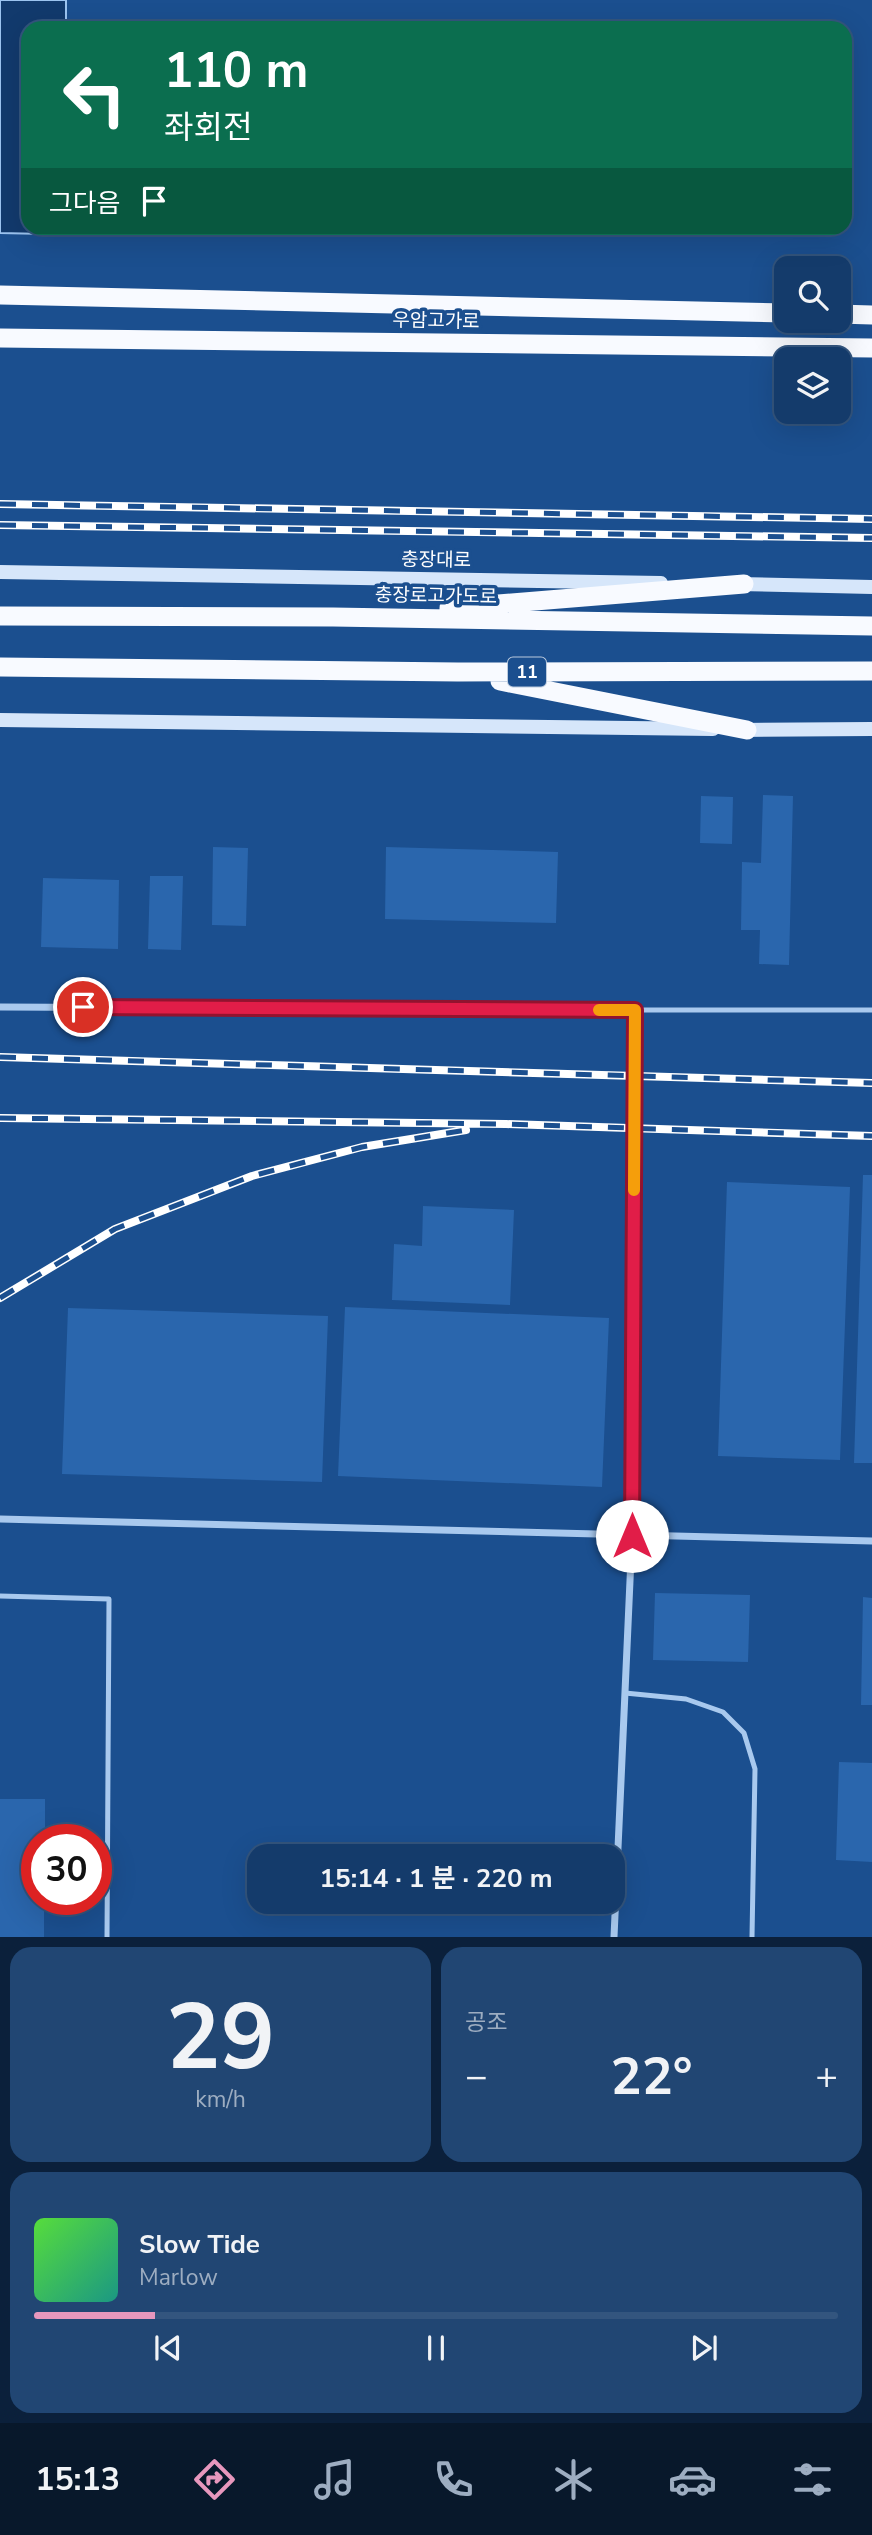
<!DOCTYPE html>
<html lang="ko">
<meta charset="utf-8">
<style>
:root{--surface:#143b6b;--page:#214673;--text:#f1f3f6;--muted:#9dadc1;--line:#33557e;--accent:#e797bd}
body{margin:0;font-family:"Nunito Sans","Noto Sans KR",sans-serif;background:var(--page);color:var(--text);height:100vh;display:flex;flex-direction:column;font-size:26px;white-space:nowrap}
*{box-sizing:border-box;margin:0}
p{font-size:23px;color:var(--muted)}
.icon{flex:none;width:38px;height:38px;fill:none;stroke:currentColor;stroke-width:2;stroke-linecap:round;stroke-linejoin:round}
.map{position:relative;height:1937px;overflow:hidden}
.side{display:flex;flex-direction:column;gap:10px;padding:10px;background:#0b203b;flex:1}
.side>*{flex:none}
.top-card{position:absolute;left:21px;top:21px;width:831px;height:214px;border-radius:21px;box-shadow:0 7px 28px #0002,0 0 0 2px var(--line);background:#0b6e4f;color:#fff;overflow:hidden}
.fabs{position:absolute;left:774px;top:256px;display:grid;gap:14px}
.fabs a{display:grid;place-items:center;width:77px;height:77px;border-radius:14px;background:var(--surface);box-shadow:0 7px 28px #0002,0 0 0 2px var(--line);font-size:35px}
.speed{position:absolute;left:21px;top:1824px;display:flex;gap:14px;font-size:35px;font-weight:700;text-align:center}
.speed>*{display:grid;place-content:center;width:91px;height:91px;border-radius:50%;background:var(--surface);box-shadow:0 7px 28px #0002,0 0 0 2px var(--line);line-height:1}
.speed .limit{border:10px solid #d22;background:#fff;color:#111}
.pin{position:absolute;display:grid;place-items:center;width:60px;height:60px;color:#fff;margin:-30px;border:4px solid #fff;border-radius:50%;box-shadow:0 2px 7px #0007}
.me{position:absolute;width:77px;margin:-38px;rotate:0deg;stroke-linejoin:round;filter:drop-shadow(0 0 5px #0008)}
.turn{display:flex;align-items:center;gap:24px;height:147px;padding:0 28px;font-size:32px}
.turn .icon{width:91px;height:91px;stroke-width:2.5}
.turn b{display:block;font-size:49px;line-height:60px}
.then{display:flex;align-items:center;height:66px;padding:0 28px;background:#0003;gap:14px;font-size:26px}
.big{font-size:52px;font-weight:700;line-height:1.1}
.side .widget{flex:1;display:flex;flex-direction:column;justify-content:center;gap:10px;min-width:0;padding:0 24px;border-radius:21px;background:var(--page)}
.side .dial{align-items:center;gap:0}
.dial b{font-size:91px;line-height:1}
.song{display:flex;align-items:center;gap:21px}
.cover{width:84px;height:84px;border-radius:10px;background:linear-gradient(135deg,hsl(110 70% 55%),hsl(170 70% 35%))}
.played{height:7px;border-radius:4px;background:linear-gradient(90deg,var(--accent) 15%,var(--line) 15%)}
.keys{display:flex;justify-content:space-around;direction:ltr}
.heat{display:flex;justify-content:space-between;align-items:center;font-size:38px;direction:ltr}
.side .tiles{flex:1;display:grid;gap:10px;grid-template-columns:1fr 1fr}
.widget:last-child{grid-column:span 2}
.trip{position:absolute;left:247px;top:1844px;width:378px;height:70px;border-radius:21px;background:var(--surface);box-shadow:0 7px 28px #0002,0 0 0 2px var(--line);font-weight:700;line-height:70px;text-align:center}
.tab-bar{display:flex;height:112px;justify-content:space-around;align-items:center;background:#08182b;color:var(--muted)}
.tab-bar .icon{width:49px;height:49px}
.tab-bar .on{color:var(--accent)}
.tab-bar b{font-size:32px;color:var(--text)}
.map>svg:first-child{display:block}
</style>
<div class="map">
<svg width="872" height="1937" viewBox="0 0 872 1937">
<rect width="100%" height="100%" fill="#1b4f8f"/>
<path fill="#123a6d" stroke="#9cc4f0" stroke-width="2" d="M 0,0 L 66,0 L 66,28 L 28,28 L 28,228 L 57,228 L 56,230 L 45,234 L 0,233 Z"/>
<path fill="#2a66ad" d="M 763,795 L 793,796 L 789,965 L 759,964 L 760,930 L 741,930 L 742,862 L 761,863 Z
M 701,796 L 733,797 L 732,844 L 700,843 Z
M 213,847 L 248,848 L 246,926 L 212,925 Z
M 386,847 L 558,852 L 556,923 L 385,919 Z
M 150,876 L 183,876 L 181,950 L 148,949 Z
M 43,878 L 119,880 L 118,949 L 41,947 Z
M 863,1175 L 872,1175 L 872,1463 L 854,1463 Z
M 727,1182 L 850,1187 L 840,1460 L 718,1456 Z
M 423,1206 L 514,1210 L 510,1305 L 392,1300 L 394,1244 L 422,1246 Z
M 345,1307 L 609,1318 L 602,1487 L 338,1476 Z
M 68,1308 L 328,1316 L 322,1482 L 62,1474 Z
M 655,1593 L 750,1595 L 748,1662 L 653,1660 Z
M 863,1597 L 872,1598 L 872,1705 L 861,1705 Z
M 839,1762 L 872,1763 L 872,1862 L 836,1860 Z
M 0,1799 L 45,1799 L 45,1839 L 37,1839 L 37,1899 L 44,1899 L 44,1937 L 0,1937 Z"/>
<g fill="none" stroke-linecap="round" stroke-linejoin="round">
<path stroke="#a9c9ee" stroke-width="5" d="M 635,1010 L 872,1010
M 0,1596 L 109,1599 L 107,1937
M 625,1693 L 686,1699 L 723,1712 L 744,1733 L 755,1769 L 752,1937"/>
<path stroke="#a9c9ee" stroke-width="7" d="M 0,1007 L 635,1010 L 632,1536 L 614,1937
M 0,1519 L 872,1541"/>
<path stroke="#d6e6fa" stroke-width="14" d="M 0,572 L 661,583
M 737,584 L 872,587
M 0,720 L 713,729
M 740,730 L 872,729"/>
<path stroke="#f8faff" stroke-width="19" d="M 0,295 L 786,313
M 838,314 L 872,315
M 0,338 L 872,348
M 449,608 L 744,584
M 0,616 L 333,617 L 872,626
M 0,667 L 458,672 L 872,671
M 500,681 L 747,730"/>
<g stroke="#fff" stroke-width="8">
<path id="rail" d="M 0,504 L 872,519
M 0,525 L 872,538
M 0,1057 L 872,1083
M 0,1118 L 506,1124 L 872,1136
M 0,1298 L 115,1229 L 252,1176 L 362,1147 L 466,1130"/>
</g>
<use href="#rail" stroke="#1b4f8f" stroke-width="5" stroke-dasharray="16" stroke-linecap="butt"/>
</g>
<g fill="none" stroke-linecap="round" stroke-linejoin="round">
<g stroke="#92132f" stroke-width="18">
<path id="route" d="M 83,1007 L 635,1010 L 632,1536"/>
</g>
<use href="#route" stroke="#e11d48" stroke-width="12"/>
<path stroke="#f59e0b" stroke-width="12" d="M 599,1010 L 635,1010 L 634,1190"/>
</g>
<g text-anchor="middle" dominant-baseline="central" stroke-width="7" stroke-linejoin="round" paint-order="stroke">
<rect fill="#1b4f8f" stroke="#bbcadd" stroke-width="2" x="508" y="657.5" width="38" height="29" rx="5"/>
<g font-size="18" font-weight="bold" fill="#fff">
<text x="527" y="672">11</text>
</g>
<g font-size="19" fill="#fff" stroke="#1b4f8f">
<text transform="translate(436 321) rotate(1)">우암고가로</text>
<text transform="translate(436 560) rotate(1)">충장대로</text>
<text transform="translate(436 596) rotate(1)">충장로고가도로</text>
</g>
</g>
</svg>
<div class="fabs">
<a><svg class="icon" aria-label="search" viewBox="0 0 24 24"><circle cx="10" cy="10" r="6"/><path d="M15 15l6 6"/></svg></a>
<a><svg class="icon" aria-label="layers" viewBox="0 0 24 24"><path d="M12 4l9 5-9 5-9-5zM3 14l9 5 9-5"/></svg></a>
</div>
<div class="speed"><div class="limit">30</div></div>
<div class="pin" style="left:83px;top:1007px;background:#d93025"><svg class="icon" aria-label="arrive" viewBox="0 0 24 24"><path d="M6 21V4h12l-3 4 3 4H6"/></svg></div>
<svg class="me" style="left:632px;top:1536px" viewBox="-20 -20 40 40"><circle r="19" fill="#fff"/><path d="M0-13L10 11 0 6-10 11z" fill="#e11d48"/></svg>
<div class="trip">15:14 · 1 분 · 220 m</div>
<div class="top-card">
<div class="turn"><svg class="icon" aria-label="left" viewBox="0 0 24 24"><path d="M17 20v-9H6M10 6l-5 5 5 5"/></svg><div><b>110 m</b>좌회전</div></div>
<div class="then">그다음<svg class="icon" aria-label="arrive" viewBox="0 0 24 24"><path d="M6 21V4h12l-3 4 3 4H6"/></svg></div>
</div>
</div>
<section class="side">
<div class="tiles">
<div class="widget dial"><b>29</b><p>km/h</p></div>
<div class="widget"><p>공조</p>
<div class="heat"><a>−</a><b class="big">22°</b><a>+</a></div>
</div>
<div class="widget">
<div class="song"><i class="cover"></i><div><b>Slow Tide</b><p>Marlow</p></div></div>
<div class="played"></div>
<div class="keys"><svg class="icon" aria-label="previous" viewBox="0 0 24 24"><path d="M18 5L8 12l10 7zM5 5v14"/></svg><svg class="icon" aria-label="pause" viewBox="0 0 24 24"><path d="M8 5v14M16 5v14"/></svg><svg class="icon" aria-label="next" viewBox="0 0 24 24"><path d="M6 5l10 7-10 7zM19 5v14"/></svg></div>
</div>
</div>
</section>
<nav class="tab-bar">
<b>15:13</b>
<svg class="icon on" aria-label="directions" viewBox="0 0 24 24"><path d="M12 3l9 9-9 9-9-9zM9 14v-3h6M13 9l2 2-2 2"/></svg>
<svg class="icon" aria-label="music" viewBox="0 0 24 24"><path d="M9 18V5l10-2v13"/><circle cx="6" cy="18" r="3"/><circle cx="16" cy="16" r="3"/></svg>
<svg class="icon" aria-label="phone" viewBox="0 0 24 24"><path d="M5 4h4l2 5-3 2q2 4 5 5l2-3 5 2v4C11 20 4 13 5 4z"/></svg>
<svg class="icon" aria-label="climate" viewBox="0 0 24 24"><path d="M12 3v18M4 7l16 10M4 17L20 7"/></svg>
<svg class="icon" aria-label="car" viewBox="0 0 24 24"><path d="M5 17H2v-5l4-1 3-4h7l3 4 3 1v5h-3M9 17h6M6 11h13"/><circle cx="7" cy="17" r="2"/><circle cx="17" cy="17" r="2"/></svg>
<svg class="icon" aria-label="filters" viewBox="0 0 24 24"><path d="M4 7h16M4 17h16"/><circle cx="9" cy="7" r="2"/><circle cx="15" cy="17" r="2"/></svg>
</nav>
